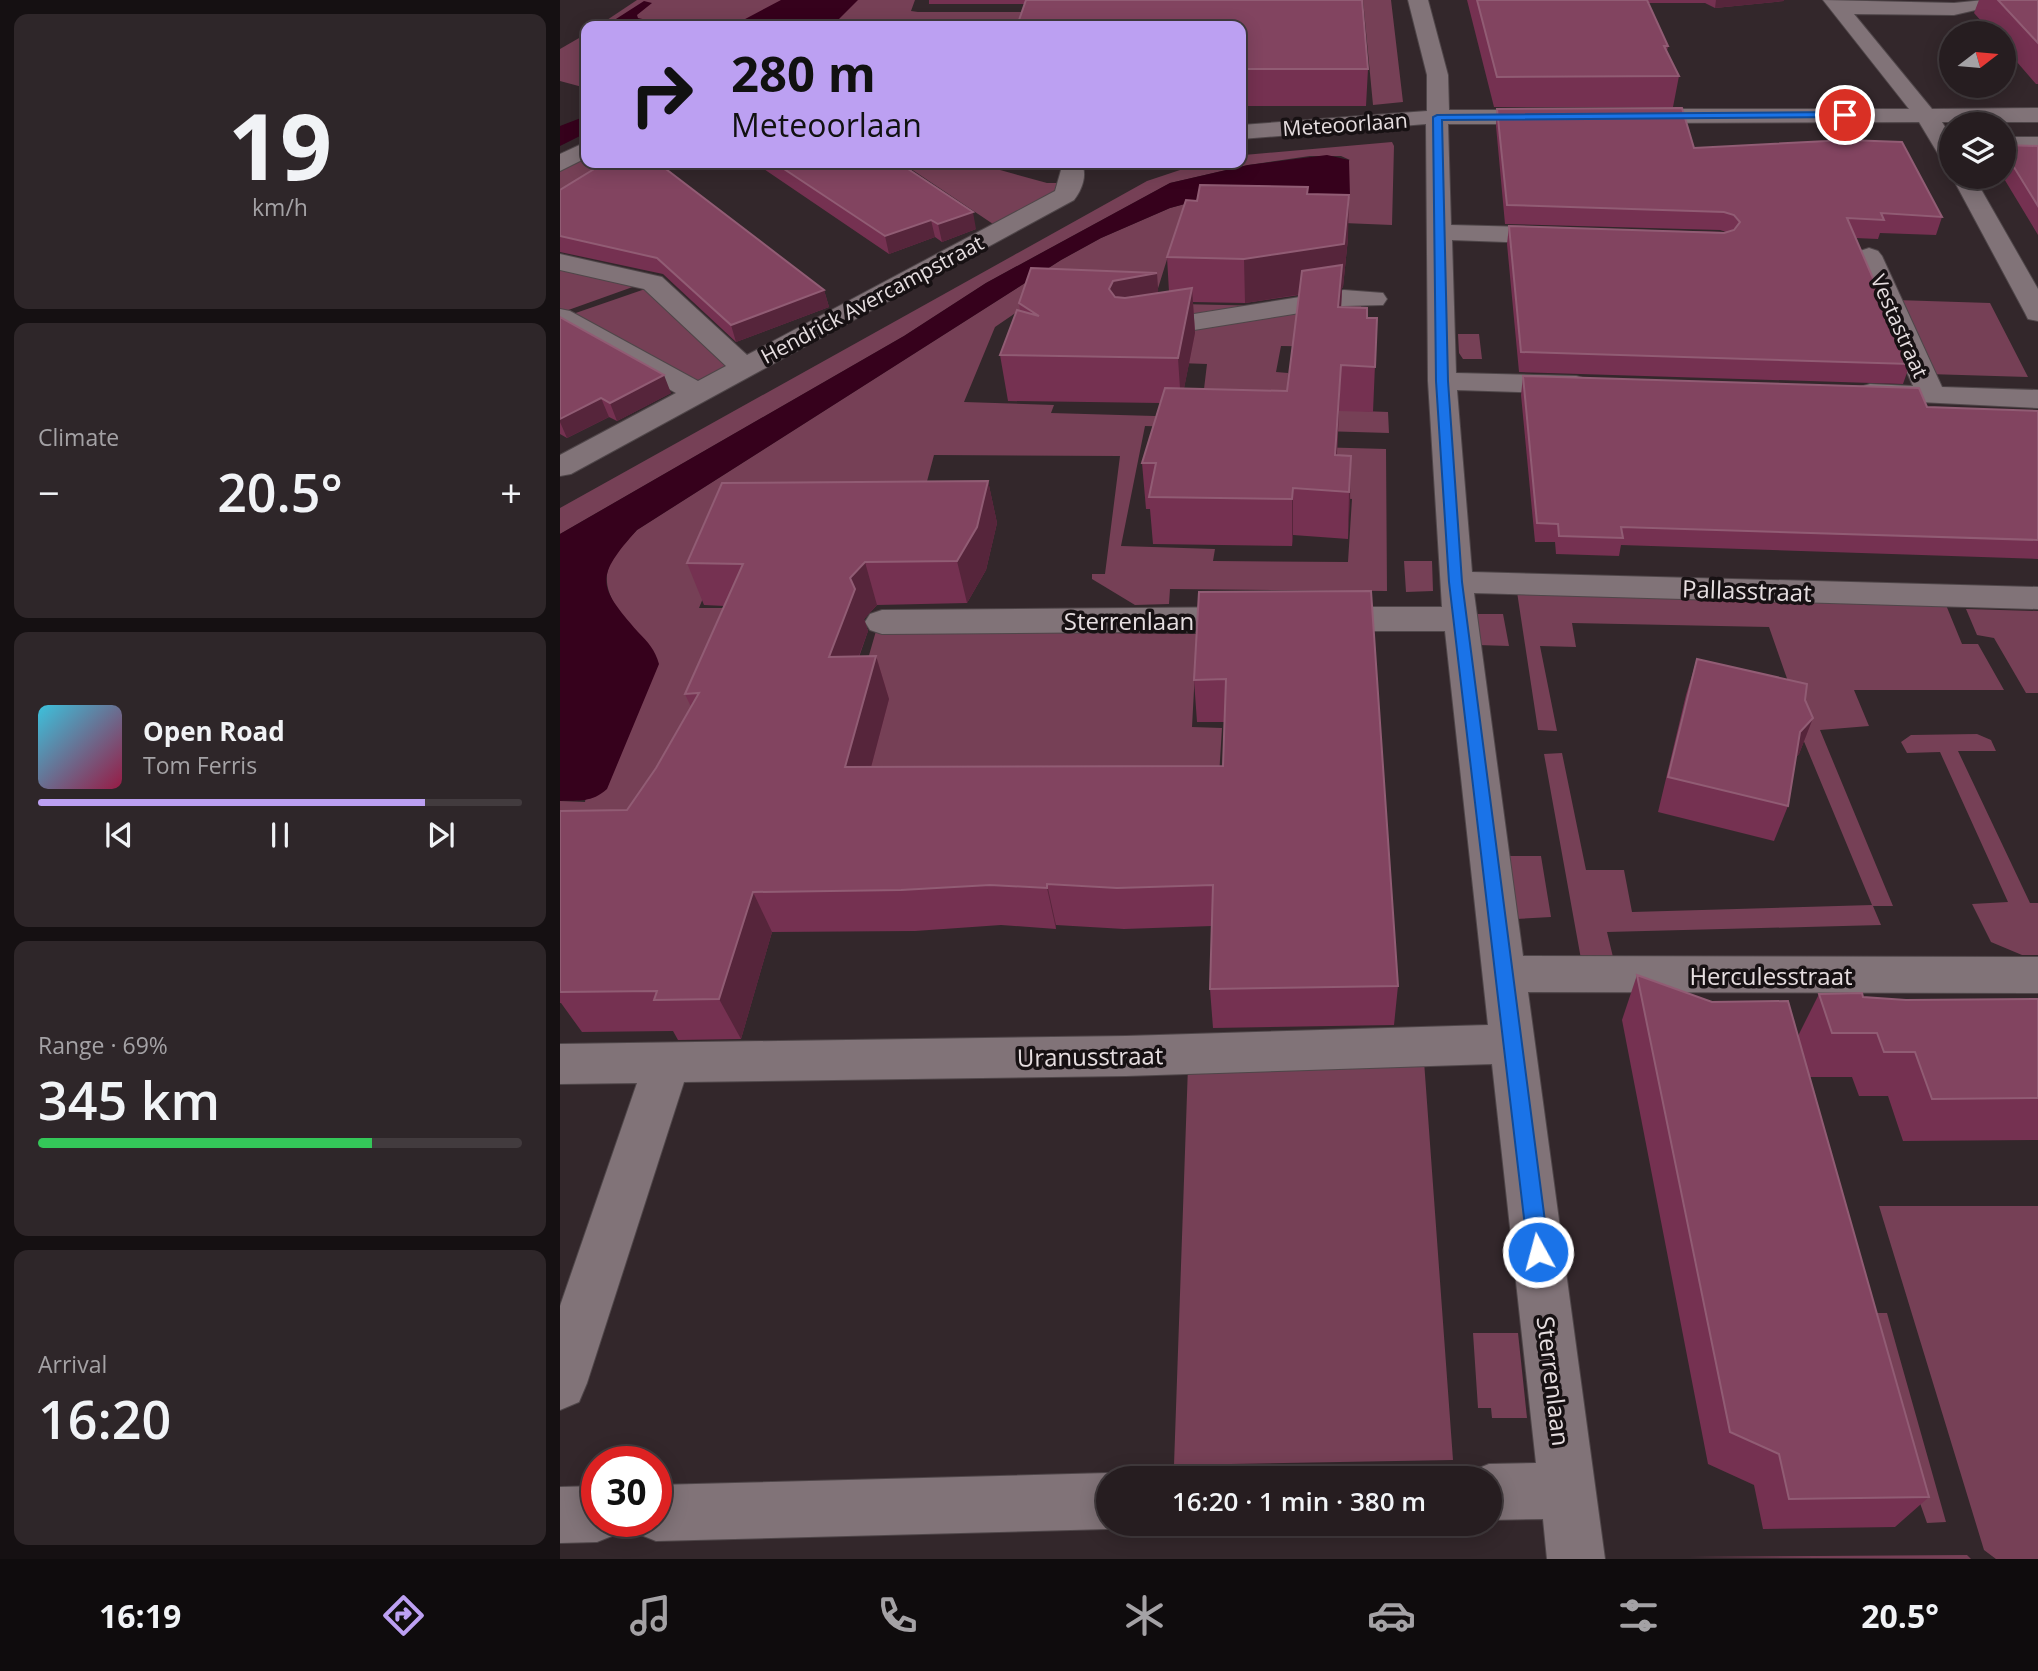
<!DOCTYPE html>
<meta charset="utf-8">
<style>
:root{--surface:#261d20;--page:#2e2629;--text:#f1f3f6;--muted:#a4a2a5;--line:#423b3e;--accent:#bca0f2}
body{margin:0;font-family:"Open Sans",sans-serif;background:var(--page);color:var(--text);height:100vh;display:flex;flex-direction:column;font-size:26px;white-space:nowrap}
*{box-sizing:border-box;margin:0}
p{font-size:23px;color:var(--muted)}
.icon{flex:none;width:38px;height:38px;fill:none;stroke:currentColor;stroke-width:2;stroke-linecap:round;stroke-linejoin:round}
.map{position:relative;flex:1;overflow:hidden}
.details{display:flex;flex-direction:column;gap:14px;padding:14px;background:#151012;width:560px}
.details>*{flex:none}
.guide{position:absolute;left:21px;top:21px;width:665px;height:147px;border-radius:14px;box-shadow:0 4px 18px #0003,0 0 0 2px var(--line);background:#bca0f2;color:#111;overflow:hidden}
.needle{width:46px;rotate:74deg}
.tools{position:absolute;left:1379px;top:21px;display:grid;gap:14px}
.tools a{display:grid;place-items:center;width:77px;height:77px;border-radius:50%;background:var(--surface);box-shadow:0 4px 18px #0003,0 0 0 2px var(--line);font-size:35px}
.speed{position:absolute;left:21px;top:1446px;display:flex;gap:14px;font-size:35px;font-weight:700;text-align:center}
.speed>*{display:grid;place-content:center;width:91px;height:91px;border-radius:50%;background:var(--surface);box-shadow:0 4px 18px #0003,0 0 0 2px var(--line);line-height:1}
.speed .limit{border:10px solid #d22;background:#fff;color:#111}
.pin{position:absolute;display:grid;place-items:center;width:60px;height:60px;color:#fff;margin:-30px;border:4px solid #fff;border-radius:50%;box-shadow:0 2px 7px #0007}
.me{position:absolute;width:77px;margin:-38px;rotate:353deg;stroke-linejoin:round;filter:drop-shadow(0 0 5px #0008)}
.turn{display:flex;align-items:center;gap:24px;height:147px;padding:0 35px;font-size:32px}
.turn .icon{width:91px;height:91px;stroke-width:2.5}
.turn b{display:block;font-size:49px;line-height:60px}
.big{font-size:52px;font-weight:600;line-height:1.1}
.details .tile{flex:1;display:flex;flex-direction:column;justify-content:center;gap:10px;min-width:0;padding:0 24px;border-radius:14px;background:var(--page)}
.details .dial{align-items:center;gap:0}
.dial b{font-size:91px;line-height:1}
.song{display:flex;align-items:center;gap:21px}
.cover{width:84px;height:84px;border-radius:10px;background:linear-gradient(135deg,hsl(190 70% 55%),hsl(340 70% 35%))}
.played{height:7px;border-radius:4px;background:linear-gradient(90deg,var(--accent) 80%,var(--line) 80%)}
.keys{display:flex;justify-content:space-around;direction:ltr}
.heat{display:flex;justify-content:space-between;align-items:center;font-size:38px;direction:ltr}
.charge{height:10px;border-radius:5px;background:linear-gradient(90deg,#34c759 69%,var(--line) 0)}
.trip{position:absolute;left:536px;top:1466px;width:406px;height:70px;border-radius:35px;background:var(--surface);box-shadow:0 4px 18px #0003,0 0 0 2px var(--line);font-weight:600;line-height:70px;text-align:center}
.tab-bar{display:flex;height:112px;justify-content:space-around;align-items:center;background:#0f0c0d;color:var(--muted)}
.tab-bar .icon{width:49px;height:49px}
.tab-bar .current{color:var(--accent)}
.tab-bar b{font-size:32px;color:var(--text)}
main{display:flex;flex:1;min-height:0}
.map>svg:first-child{display:block}
</style>
<main>
<section class="details">
<div class="tile dial"><b>19</b><p>km/h</p></div>
<div class="tile"><p>Climate</p>
<div class="heat"><a>−</a><b class="big">20.5°</b><a>+</a></div>
</div>
<div class="tile">
<div class="song"><i class="cover"></i><div><b>Open Road</b><p>Tom Ferris</p></div></div>
<div class="played"></div>
<div class="keys"><svg class="icon" aria-label="previous" viewBox="0 0 24 24"><path d="M18 5L8 12l10 7zM5 5v14"/></svg><svg class="icon" aria-label="pause" viewBox="0 0 24 24"><path d="M8 5v14M16 5v14"/></svg><svg class="icon" aria-label="next" viewBox="0 0 24 24"><path d="M6 5l10 7-10 7zM19 5v14"/></svg></div>
</div>
<div class="tile"><p>Range · 69%</p><b class="big">345 km</b><div class="charge"></div></div>
<div class="tile"><p>Arrival</p><b class="big">16:20</b></div>
</section>
<div class="map">
<svg width="1478" height="1559" viewBox="0 0 1478 1559">
<rect width="100%" height="100%" fill="#33272b"/>
<path fill="#764056" d="M 77,0 L 355,0 L 351,11 L 358,12 L 472,12 L 467,26 L 38,26 Z
M 803,0 L 831,0 L 843,102 L 813,105 Z
M 26,34 L 26,88 L 0,81 L 0,49 Z
M 832,142 L 834,146 L 832,225 L 685,219 L 618,224 L 595,298 L 620,304 L 707,306 L 565,328 L 460,310 L 435,327 L 404,402 L 494,405 L 491,413 L 629,417 L 641,414 L 647,364 L 619,363 L 567,337 L 801,303 L 801,315 L 783,347 L 721,346 L 716,372 L 728,373 L 727,408 L 828,412 L 829,433 L 585,426 L 561,546 L 655,549 L 653,561 L 788,562 L 792,499 L 782,498 L 754,447 L 826,449 L 827,591 L 610,589 L 609,604 L 575,605 L 532,579 L 532,574 L 545,574 L 560,456 L 374,455 L 357,519 L 174,522 L 139,608 L 186,608 L 93,848 L 0,849 L 0,801 L 25,802 L 55,605 C 36,571 53,556 77,530 L 501,260 L 541,238 L 610,208 L 790,160 L 781,156 L 750,156 L 688,165 L 610,183 L 426,283 L 344,336 L 0,534 L 0,508 L 587,181 L 641,163 L 681,163 L 681,156 L 684,155 Z
M 13,160 L 45,166 L 0,191 L 0,168 Z
M 370,163 L 415,163 L 487,183 L 498,183 L 496,191 L 441,224 L 433,224 L 351,169 Z
M 0,266 L 81,284 L 0,313 Z
M 88,288 L 171,363 L 133,383 L 7,316 Z
M 1336,300 L 1430,303 L 1468,377 L 1368,374 Z
M 919,334 L 922,359 L 903,359 L 899,353 L 898,334 Z
M 844,561 L 872,561 L 873,591 L 846,592 Z
M 957,592 L 1386,605 L 1402,644 L 1418,644 L 1444,690 L 1294,690 L 1309,726 L 1260,730 L 1333,906 L 1313,906 L 1321,925 L 1047,932 L 1053,957 L 1021,959 L 984,754 L 1002,753 L 1026,870 L 1064,870 L 1072,912 L 1312,905 L 1223,691 L 1231,690 L 1209,627 L 1012,623 L 1016,647 L 980,646 L 997,731 L 978,730 Z
M 1406,609 L 1478,611 L 1478,693 L 1466,693 L 1434,638 L 1417,635 Z
M 914,614 L 943,614 L 949,646 L 918,645 Z
M 316,631 L 637,634 L 632,727 L 662,728 L 659,776 L 264,811 Z
M 1417,734 L 1431,740 L 1436,751 L 1398,751 L 1470,903 L 1478,903 L 1478,955 L 1462,955 L 1431,942 L 1412,904 L 1448,902 L 1380,752 L 1347,753 L 1341,742 L 1351,735 Z
M 948,856 L 981,856 L 991,917 L 956,919 Z
M 864,1061 L 893,1460 L 614,1465 L 628,1066 Z
M 1319,1206 L 1478,1206 L 1478,1559 L 1436,1559 L 1424,1550 Z
M 1293,1313 L 1327,1313 L 1386,1522 L 1367,1523 Z
M 913,1333 L 958,1333 L 967,1418 L 932,1418 L 931,1408 L 918,1408 Z
M 1407,1555 L 1411,1559 L 1128,1557 Z"/>
<path fill="#36011c" d="M 221,0 L 298,0 L 272,26 L 172,26 Z
M 84,1 L 92,3 L 77,15 L 78,18 L 113,26 L 45,26 Z
M 26,116 L 26,133 L 0,146 L 0,126 Z
M 767,155 L 789,160 L 790,196 L 783,204 L 672,191 L 610,208 L 541,238 L 501,260 L 77,530 C 34,578 38,586 78,632 C 88,642 95,650 99,664 L 47,789 C 31,803 20,800 0,801 L 0,534 L 344,336 L 426,283 L 610,183 L 688,165 Z"/>
<g fill="none" stroke-linecap="round" stroke-linejoin="round">
<g stroke="#4f4649" stroke-width="2">
<path id="minor" d="M 848,0 L 868,0 L 888,75 L 889,110 L 989,110 L 997,112 L 1000,117 L 997,122 L 989,124 L 888,124 L 891,225 L 1002,228 L 1011,231 L 1015,236 L 1011,241 L 1002,244 L 892,240 L 896,373 L 1016,376 L 1026,379 L 1030,385 L 1026,391 L 1016,394 L 897,390 L 912,572 L 1478,587 L 1478,609 L 914,593 L 963,956 L 1478,957 L 1478,993 L 968,992 L 1045,1559 L 987,1559 L 983,1519 L 929,1520 L 929,1479 L 906,1479 L 909,1472 L 929,1464 L 976,1463 L 932,1064 L 566,1076 L 124,1082 L 27,1383 L 19,1402 L 0,1410 L 0,1306 L 77,1083 L 0,1084 L 0,1044 L 566,1036 L 928,1025 L 885,631 L 761,631 L 749,627 L 744,619 L 749,611 L 761,607 L 882,607 L 868,381 L 866,124 L 681,139 L 681,125 L 867,111 L 867,75 Z
M 1263,0 L 1394,3 L 1424,0 L 1420,9 L 1394,15 L 1294,14 L 1372,109 L 1478,108 L 1478,122 L 1382,122 L 1391,137 L 1391,164 L 1383,162 L 1359,122 L 1071,123 L 1063,121 L 1060,116 L 1063,111 L 1071,109 L 1349,109 Z
M 1444,137 L 1478,137 L 1478,151 L 1444,151 Z
M 26,142 L 26,158 L 0,171 L 0,154 Z
M 503,163 L 521,163 C 528,174 522,190 514,200 L 11,474 L 0,476 L 0,455 L 116,393 L 0,328 L 0,309 L 10,311 L 138,381 L 166,366 L 84,289 L 0,270 L 0,254 L 102,277 L 187,355 L 495,191 Z
M 1391,175 L 1414,177 L 1478,289 L 1478,321 L 1468,319 L 1465,313 Z
M 1309,248 L 1318,251 L 1322,256 L 1382,387 L 1478,390 L 1478,408 L 1300,399 L 1296,393 L 1300,387 L 1310,384 L 1353,386 L 1296,256 L 1300,251 Z
M 784,290 L 823,293 L 827,299 L 823,305 L 784,306 L 584,338 L 574,336 L 570,330 L 574,324 L 584,322 Z
M 691,607 L 703,611 L 708,619 L 703,627 L 691,631 L 322,634 L 310,630 L 305,622 L 310,614 L 322,610 Z
M 548,1473 L 562,1479 L 548,1479 L 548,1524 L 560,1524 L 548,1529 L 96,1541 L 76,1533 L 71,1521 L 96,1521 L 96,1485 Z
M 37,1486 L 37,1521 L 63,1521 L 57,1534 L 37,1542 L 0,1543 L 0,1487 Z"/>
</g>
<use href="#minor" fill="#817378" fill-rule="evenodd"/>
</g>
<path fill="#753151" fill-rule="evenodd" d="M 369,0 L 802,0 L 808,69 L 806,106 L 681,106 L 681,26 L 464,4 L 369,4 Z
M 907,0 L 1224,0 L 1224,1 L 1155,8 L 1145,3 L 1088,3 L 1108,46 L 1107,51 L 1119,76 L 1113,107 L 934,107 Z
M 1419,0 L 1478,0 L 1478,84 L 1476,84 L 1444,47 L 1444,33 L 1432,33 L 1414,13 Z
M 937,109 L 1134,148 L 1382,217 L 1376,235 L 1320,233 L 1318,239 L 1295,238 L 1350,364 L 1343,384 L 959,372 L 947,244 L 949,226 L 1166,232 L 1160,230 L 945,224 L 936,126 Z
M 1444,145 L 1478,146 L 1478,235 L 1443,177 Z
M 195,163 L 339,163 L 416,229 L 382,242 L 375,237 L 329,254 Z
M 0,190 L 264,290 L 269,307 L 176,342 L 103,274 L 0,252 Z
M 748,194 L 788,238 L 783,287 L 782,288 L 781,307 L 807,318 L 817,318 L 813,412 L 779,411 L 777,455 L 791,456 L 788,539 L 733,535 L 732,546 L 593,544 L 590,509 L 586,509 L 582,463 L 600,403 L 448,401 L 440,355 L 460,311 L 459,303 L 609,292 L 607,257 L 637,201 ZM 739,295 L 727,391 L 624,388 L 635,333 L 633,302 L 685,303 Z
M 0,317 L 111,393 L 57,421 L 49,417 L 7,438 L 0,434 Z
M 963,376 L 1367,407 L 1478,411 L 1478,559 L 1061,545 L 1059,556 L 996,554 L 995,542 L 975,542 L 961,395 Z
M 428,481 L 437,523 L 426,570 L 407,603 L 317,605 L 304,619 L 308,631 L 299,657 L 316,656 L 329,699 L 311,767 L 663,766 L 664,722 L 637,722 L 634,680 L 639,592 L 838,986 L 834,1025 L 653,1028 L 650,989 L 652,926 L 564,929 L 496,925 L 496,929 L 441,925 L 355,931 L 212,932 L 181,1039 L 118,1040 L 113,1031 L 22,1032 L 1,1003 L 0,1003 L 0,811 L 67,810 L 96,768 L 131,707 L 125,694 L 165,606 L 144,605 L 127,563 Z
M 1137,659 L 1245,700 L 1253,718 L 1239,754 L 1236,757 L 1228,806 L 1214,841 L 1098,812 L 1126,695 Z
M 1077,975 L 1238,1036 L 1259,994 L 1346,1000 L 1478,999 L 1478,1140 L 1343,1141 L 1328,1096 L 1299,1096 L 1292,1077 L 1250,1077 L 1369,1497 L 1335,1527 L 1203,1529 L 1194,1485 L 1148,1464 L 1062,1020 Z"/>
<path fill="#56253b" d="M 1156,0 L 1224,0 L 1224,1 L 1155,8 Z
M 789,195 L 788,238 L 783,287 L 782,288 L 781,309 L 778,307 L 780,288 L 685,303 L 684,259 Z
M 413,212 L 416,229 L 382,242 L 378,224 Z
M 371,220 L 375,237 L 329,254 L 325,236 Z
M 597,273 L 600,317 L 558,326 L 549,289 L 553,281 Z
M 632,288 L 635,333 L 621,404 L 618,358 Z
M 264,290 L 269,307 L 176,342 L 171,325 Z
M 781,365 L 779,411 L 775,491 L 775,455 Z
M 104,375 L 111,393 L 57,421 L 50,403 Z
M 41,398 L 49,417 L 7,438 L 0,422 L 0,419 Z
M 791,456 L 790,502 L 788,539 L 789,492 Z
M 428,481 L 437,523 L 426,570 L 407,603 L 397,561 Z
M 733,488 L 733,535 L 732,546 L 732,499 Z
M 305,562 L 317,605 L 304,619 L 308,631 L 283,699 L 269,657 L 290,578 Z
M 316,656 L 329,699 L 300,809 L 285,767 Z
M 1253,718 L 1239,754 L 1226,768 L 1240,732 Z
M 487,884 L 496,925 L 496,929 L 487,888 Z
M 193,892 L 212,932 L 181,1039 L 159,999 Z"/>
<path fill="#824460" stroke="#915c74" stroke-width="2" d="M 466,0 L 802,0 L 808,69 L 681,69 L 681,26 L 457,26 Z
M 917,0 L 1087,0 L 1108,46 L 1104,46 L 1119,76 L 937,77 Z
M 1438,0 L 1478,0 L 1478,43 Z
M 1122,108 L 1134,148 L 1287,140 L 1342,142 L 1382,217 L 1321,213 L 1324,220 L 1287,218 L 1350,364 L 961,352 L 949,226 L 1164,233 L 1174,230 L 1180,222 L 1174,215 L 1164,212 L 947,205 L 937,109 Z
M 1444,145 L 1478,146 L 1478,206 L 1444,151 Z
M 44,163 L 98,163 L 264,290 L 171,325 L 97,258 L 0,236 L 0,190 Z
M 215,163 L 339,163 L 413,212 L 378,224 L 371,220 L 325,236 Z
M 640,185 L 748,187 L 747,194 L 789,195 L 784,244 L 684,259 L 607,257 L 626,200 L 637,201 Z
M 782,265 L 778,307 L 807,308 L 807,318 L 817,318 L 815,367 L 781,365 L 775,455 L 791,456 L 789,492 L 733,488 L 732,499 L 589,497 L 596,463 L 582,463 L 605,388 L 727,391 L 742,271 Z
M 471,268 L 597,273 L 553,281 L 549,289 L 555,297 L 565,298 L 632,288 L 618,358 L 440,355 L 457,310 L 479,316 L 459,303 Z
M 0,317 L 104,375 L 50,403 L 41,398 L 0,419 Z
M 963,376 L 1359,388 L 1367,407 L 1478,411 L 1478,540 L 1061,527 L 1063,538 L 999,536 L 998,524 L 977,523 Z
M 428,481 L 417,527 L 397,561 L 305,562 L 290,578 L 295,589 L 269,657 L 316,656 L 285,767 L 663,766 L 666,679 L 634,680 L 639,592 L 811,591 L 838,986 L 650,989 L 653,885 L 557,888 L 487,884 L 487,888 L 430,885 L 341,890 L 193,892 L 159,999 L 94,1000 L 97,991 L 0,992 L 0,811 L 67,810 L 96,768 L 139,693 L 125,694 L 183,564 L 127,563 L 162,483 Z
M 1137,659 L 1247,684 L 1245,700 L 1253,718 L 1240,732 L 1228,806 L 1108,777 Z
M 1077,975 L 1152,1002 L 1228,1001 L 1369,1497 L 1229,1499 L 1219,1454 L 1170,1432 Z
M 1302,993 L 1303,997 L 1346,1000 L 1478,999 L 1478,1098 L 1372,1099 L 1355,1052 L 1324,1052 L 1317,1033 L 1272,1033 L 1259,994 Z"/>
<path fill="#1a73e8" stroke="#114b97" stroke-width="2" d="M 1285,112 L 1289,115 L 1288,117 L 882,120 L 888,381 L 902,582 L 989,1252 L 986,1259 L 978,1262 L 971,1259 L 968,1252 L 889,582 L 876,381 L 873,117 L 877,115 Z"/>
<g text-anchor="middle" dominant-baseline="central" stroke-width="7" stroke-linejoin="round" paint-order="stroke">
<g font-size="21" fill="#e6dee0" stroke="#171113">
<text transform="translate(785 124) rotate(-4)">Meteoorlaan</text>
<text transform="translate(312 299) rotate(-28)">Hendrick Avercampstraat</text>
<text transform="translate(1340 326) rotate(66)">Vestastraat</text>
</g>
<g font-size="24" fill="#e6dee0" stroke="#171113">
<text transform="translate(1187 590) rotate(2)">Pallasstraat</text>
<text x="569" y="620">Sterrenlaan</text>
<text x="1211" y="975">Herculesstraat</text>
<text transform="translate(530 1056) rotate(-1)">Uranusstraat</text>
<text transform="translate(994 1381) rotate(83)">Sterrenlaan</text>
</g>
</g>
</svg>
<div class="tools">
<a><svg class="needle" viewBox="-14 -14 28 28"><path d="M0-13l5 13h-10z" fill="#e53935"/><path d="M0 13l5-13h-10z" fill="#a4a2a5"/></svg></a>
<a><svg class="icon" aria-label="layers" viewBox="0 0 24 24"><path d="M12 4l9 5-9 5-9-5zM3 14l9 5 9-5"/></svg></a>
</div>
<div class="speed"><div class="limit">30</div></div>
<div class="pin" style="left:1285px;top:115px;background:#d93025"><svg class="icon" aria-label="arrive" viewBox="0 0 24 24"><path d="M6 21V4h12l-3 4 3 4H6"/></svg></div>
<svg class="me" style="left:978px;top:1252px" viewBox="-20 -20 40 40"><circle r="17" fill="#1a73e8" stroke="#fff" stroke-width="3"/><path d="M0-11L8 9 0 5-8 9z" fill="#fff"/></svg>
<div class="trip">16:20 · 1 min · 380 m</div>
<div class="guide">
<div class="turn"><svg class="icon" aria-label="right" viewBox="0 0 24 24"><path d="M7 20v-9h11M14 6l5 5-5 5"/></svg><div><b>280 m</b>Meteoorlaan</div></div>
</div>
</div>
</main>
<nav class="tab-bar">
<b>16:19</b>
<svg class="icon current" aria-label="directions" viewBox="0 0 24 24"><path d="M12 3l9 9-9 9-9-9zM9 14v-3h6M13 9l2 2-2 2"/></svg>
<svg class="icon" aria-label="music" viewBox="0 0 24 24"><path d="M9 18V5l10-2v13"/><circle cx="6" cy="18" r="3"/><circle cx="16" cy="16" r="3"/></svg>
<svg class="icon" aria-label="phone" viewBox="0 0 24 24"><path d="M5 4h4l2 5-3 2q2 4 5 5l2-3 5 2v4C11 20 4 13 5 4z"/></svg>
<svg class="icon" aria-label="climate" viewBox="0 0 24 24"><path d="M12 3v18M4 7l16 10M4 17L20 7"/></svg>
<svg class="icon" aria-label="car" viewBox="0 0 24 24"><path d="M5 17H2v-5l4-1 3-4h7l3 4 3 1v5h-3M9 17h6M6 11h13"/><circle cx="7" cy="17" r="2"/><circle cx="17" cy="17" r="2"/></svg>
<svg class="icon" aria-label="filters" viewBox="0 0 24 24"><path d="M4 7h16M4 17h16"/><circle cx="9" cy="7" r="2"/><circle cx="15" cy="17" r="2"/></svg>
<b>20.5°</b>
</nav>
